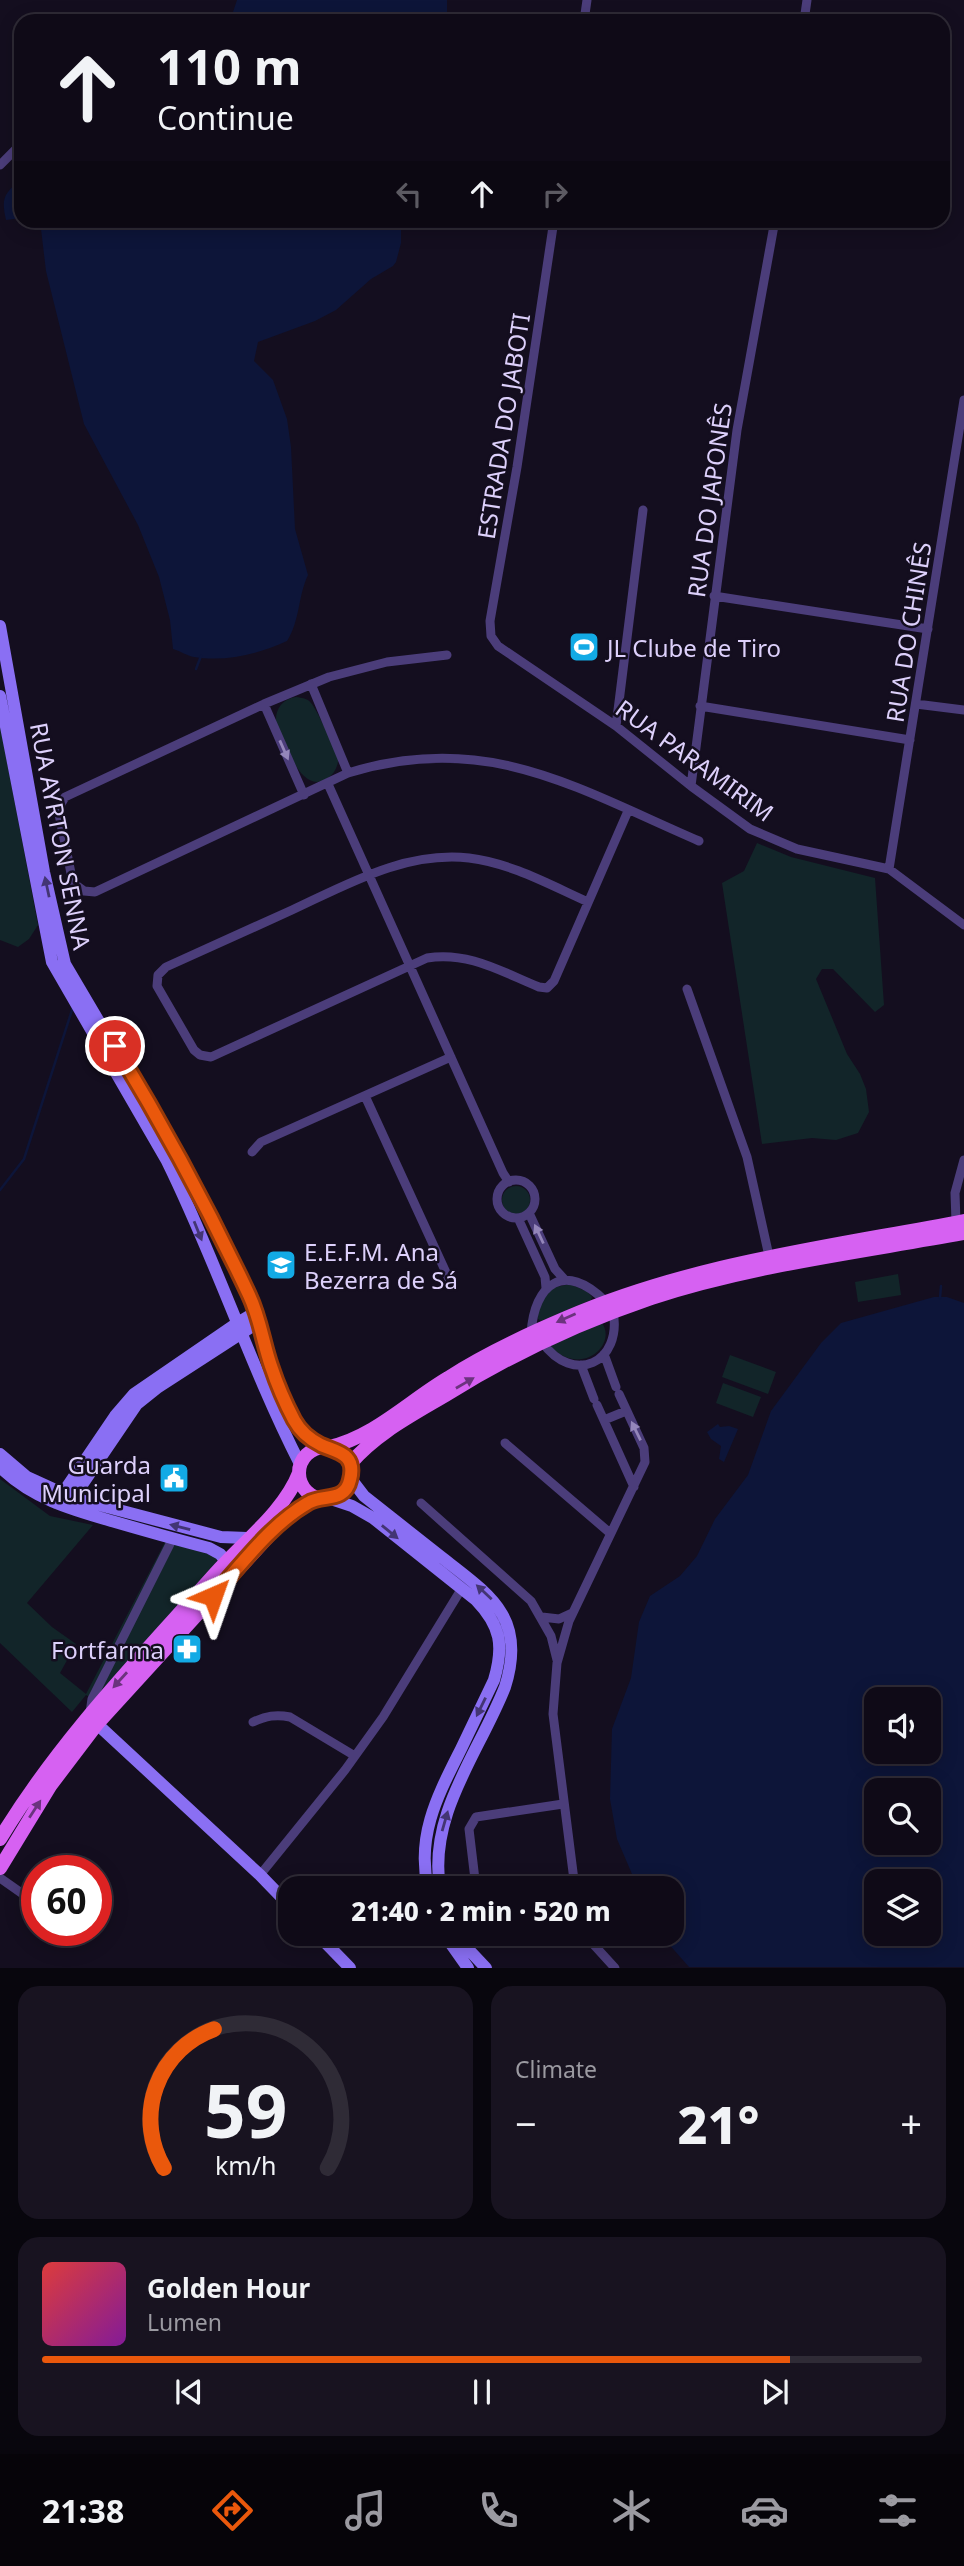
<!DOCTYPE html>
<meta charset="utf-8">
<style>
:root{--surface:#0f0a17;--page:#181320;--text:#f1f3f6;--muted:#9b9aa1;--line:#2f2b36;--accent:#ea580c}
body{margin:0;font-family:"Noto Sans",sans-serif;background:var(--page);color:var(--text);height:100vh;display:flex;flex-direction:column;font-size:26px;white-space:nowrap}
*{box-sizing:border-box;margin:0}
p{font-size:23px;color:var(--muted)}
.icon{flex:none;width:38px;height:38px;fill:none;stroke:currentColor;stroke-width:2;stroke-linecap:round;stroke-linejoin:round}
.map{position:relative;height:1968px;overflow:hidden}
.drawer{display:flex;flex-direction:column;gap:18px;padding:18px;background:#08060d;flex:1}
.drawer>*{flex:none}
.top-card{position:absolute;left:14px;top:14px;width:936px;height:214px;border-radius:21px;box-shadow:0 4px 18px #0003,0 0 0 2px var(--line);background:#0f0a17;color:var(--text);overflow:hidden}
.fabs{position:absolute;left:864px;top:1687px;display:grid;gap:14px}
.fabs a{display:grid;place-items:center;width:77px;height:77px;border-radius:14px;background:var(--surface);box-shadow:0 4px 18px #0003,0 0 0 2px var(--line);font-size:35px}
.speed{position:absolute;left:21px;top:1855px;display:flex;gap:14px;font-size:35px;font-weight:700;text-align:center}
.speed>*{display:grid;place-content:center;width:91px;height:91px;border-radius:50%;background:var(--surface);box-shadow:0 4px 18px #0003,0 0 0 2px var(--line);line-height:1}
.speed .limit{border:10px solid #d22;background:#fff;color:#111}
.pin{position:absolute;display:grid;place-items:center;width:60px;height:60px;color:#fff;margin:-30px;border:4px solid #fff;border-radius:50%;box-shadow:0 2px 7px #0007}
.me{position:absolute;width:77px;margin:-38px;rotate:43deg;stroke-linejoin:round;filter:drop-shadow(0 0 5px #0008)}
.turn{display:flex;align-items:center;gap:24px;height:147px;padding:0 28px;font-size:32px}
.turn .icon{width:91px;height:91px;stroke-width:2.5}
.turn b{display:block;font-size:49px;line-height:60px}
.lanes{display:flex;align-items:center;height:66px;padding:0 28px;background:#0003;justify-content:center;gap:35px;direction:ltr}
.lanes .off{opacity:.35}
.big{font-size:52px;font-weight:800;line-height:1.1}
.drawer .card{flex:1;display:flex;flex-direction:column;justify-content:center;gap:10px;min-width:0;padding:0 24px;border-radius:21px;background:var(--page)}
.drawer .dial{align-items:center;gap:0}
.dial svg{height:182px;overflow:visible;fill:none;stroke:var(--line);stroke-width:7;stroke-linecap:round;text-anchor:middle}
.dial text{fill:var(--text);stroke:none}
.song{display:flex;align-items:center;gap:21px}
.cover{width:84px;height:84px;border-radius:10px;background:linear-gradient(135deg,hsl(0 70% 55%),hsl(290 70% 35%))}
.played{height:7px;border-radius:4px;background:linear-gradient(90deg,var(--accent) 85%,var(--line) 85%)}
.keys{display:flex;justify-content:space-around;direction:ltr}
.heat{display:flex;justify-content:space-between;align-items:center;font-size:38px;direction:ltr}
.drawer .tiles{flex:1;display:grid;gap:18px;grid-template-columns:1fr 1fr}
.card:last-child{grid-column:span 2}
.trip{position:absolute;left:278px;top:1876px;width:406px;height:70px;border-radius:21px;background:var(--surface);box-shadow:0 4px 18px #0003,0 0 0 2px var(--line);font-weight:800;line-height:70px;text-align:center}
.dock{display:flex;height:112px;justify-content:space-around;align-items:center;background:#060409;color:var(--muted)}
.dock .icon{width:49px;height:49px}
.dock .active{color:var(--accent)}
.dock b{font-size:32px;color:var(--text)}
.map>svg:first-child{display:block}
</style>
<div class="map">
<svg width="964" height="1968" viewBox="0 0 964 1968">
<rect width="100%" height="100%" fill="#140e1f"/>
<path fill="#122529" d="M 296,697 C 302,698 307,698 311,703 C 316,708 336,750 338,757 C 339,764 335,773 329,777 C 301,799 285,741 276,723 C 275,709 282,699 296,697 Z
M 0,725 L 38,925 L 29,939 L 18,947 L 0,940 Z
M 757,843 L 791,857 L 875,878 L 884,1005 L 875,1012 L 833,969 L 822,969 L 816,979 L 847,1054 L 860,1074 L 866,1089 L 869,1112 L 858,1133 L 836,1140 L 812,1138 L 762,1144 L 722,883 L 744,871 Z
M502 1200a14 14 0 1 1 28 0a14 14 0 1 1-28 0Z
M 898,1274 L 901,1295 L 858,1302 L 855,1282 Z
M 570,1284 L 588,1292 L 592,1297 L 591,1300 L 541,1321 L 538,1319 L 538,1307 L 552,1288 Z
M 602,1323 C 617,1344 583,1377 552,1348 L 552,1345 Z
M 730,1355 L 776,1372 L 768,1394 L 722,1377 Z
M 723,1383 L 761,1397 L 753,1417 L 716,1403 Z
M 0,1479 L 50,1516 L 93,1525 L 27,1603 L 52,1627 L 76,1644 L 60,1673 L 86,1694 L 165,1542 L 215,1556 L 218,1565 L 95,1700 L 86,1695 L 72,1712 L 0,1643 Z"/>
<path fill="#0d1539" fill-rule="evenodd" d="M 237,0 L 447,0 L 447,21 L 230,21 Z
M 21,178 L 21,218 L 6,220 C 1,197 4,195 21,178 Z
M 31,221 L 401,221 L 401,243 L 396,262 L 393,266 L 371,279 L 336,310 L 315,321 L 258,342 L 254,361 L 273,380 L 287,419 L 291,447 L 295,529 L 308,575 C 298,596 300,621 287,641 C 258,654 227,662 194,657 C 187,656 181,651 173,649 L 170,620 L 159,577 L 138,525 L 84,424 L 46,271 L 41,229 Z
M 934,1297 L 947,1297 L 964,1303 L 964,1967 L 689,1967 L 660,1934 L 672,1934 L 672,1888 L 638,1888 L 617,1839 L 610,1799 L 612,1729 L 631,1678 L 639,1622 L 650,1596 L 680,1576 L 697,1556 L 715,1519 L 748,1475 L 771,1411 L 821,1343 L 841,1323 ZM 929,1699 L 929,1752 L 877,1752 L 877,1699 ZM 929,1790 L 929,1843 L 877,1843 L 877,1790 ZM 929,1881 L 929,1934 L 877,1934 L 877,1881 Z
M 718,1424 L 720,1427 L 729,1426 L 738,1429 L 724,1462 L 719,1459 L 721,1446 L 711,1439 L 707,1432 Z"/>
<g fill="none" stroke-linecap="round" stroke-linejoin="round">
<path stroke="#0d1539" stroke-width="2.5" d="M 196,669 L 201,656
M 0,1190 L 24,1159 L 73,1007
M 940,1298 L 941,1286"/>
<path stroke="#4b3d7a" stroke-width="9" d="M 584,21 L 587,0
M 804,21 L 807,0
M 0,165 L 21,144
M 554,220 L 517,467 L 490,621 L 491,636 L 498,646 L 616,726 L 691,786 L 750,829 L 797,849 L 889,869 L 964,925
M 714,596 L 928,629
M 447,655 L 387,662 L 329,677 L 264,704 L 65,797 L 61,804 L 59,814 L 73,883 L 84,891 L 95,892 L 348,773 C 486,730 576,788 699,841
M 311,684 L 348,773
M 264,704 L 304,795
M 916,704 L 964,710
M 700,706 L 910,740
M 616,726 L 643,510
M 328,784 L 503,1173 L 509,1182
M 691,786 L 737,430 L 775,220
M 889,869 L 964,400
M 588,902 C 550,885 511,863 469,858 C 405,851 348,884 292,910 C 250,929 208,948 166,967 L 158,975 L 157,986 L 194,1050 L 200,1055 L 211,1057 L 427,958 C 468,951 502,972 539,987 L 547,988 L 554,981 L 628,811
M 687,989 L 747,1157 L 769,1256
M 365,1096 L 449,1279
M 252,1152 L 261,1142 L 451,1057
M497 1199a19 19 0 1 1 38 0a19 19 0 1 1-38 0Z
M 529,1213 L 555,1269 L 565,1280
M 518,1218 L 545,1277 L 546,1288
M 956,1222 L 955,1193 L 964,1160
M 531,1334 C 534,1283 565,1261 605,1301
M 542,1342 C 573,1386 623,1363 613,1311
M 604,1354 L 616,1387
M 581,1365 L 594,1399
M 597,1405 L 634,1487
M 604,1420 L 626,1411
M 505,1443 L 610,1533
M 421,1503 L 531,1601 L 551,1636 L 557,1660
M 542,1617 L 559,1619 L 572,1613
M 90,1713 L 92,1699 L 170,1544 L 170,1538
M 253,1722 C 266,1716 276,1714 290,1717 L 355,1756
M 260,1875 L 345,1770 L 383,1717 L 462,1588
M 0,1878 L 37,1904
M 476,1888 L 469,1829 L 476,1817 L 563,1804
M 575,1888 L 553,1714 L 557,1663 L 569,1621 L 645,1462 L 644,1448 L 619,1394
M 74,1930 L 76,1932
M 588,1934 L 594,1945 L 615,1968"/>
<path stroke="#8a6ff3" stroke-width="12" d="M 0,626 L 44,872 L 65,964 L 190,1176 L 250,1296 L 271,1366 L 295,1422 L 308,1437 L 324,1447
M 0,696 L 52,962 L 167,1161 C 216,1260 250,1366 300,1464
M 0,1454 L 27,1477 L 73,1498 L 221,1537 L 247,1538
M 0,1467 C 32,1499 73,1510 115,1522 C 146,1531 178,1540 209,1548 L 220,1554 L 226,1561
M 351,1479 L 364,1496 C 389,1516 415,1536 440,1556 C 490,1595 527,1617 505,1687 C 479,1753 428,1814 440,1888
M 331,1499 L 352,1506 L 373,1518 L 476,1600 C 501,1626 504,1646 494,1680 C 483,1703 472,1726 461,1749 C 438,1795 416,1835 428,1888
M 56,1503 L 115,1416 L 134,1394 L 236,1324 L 256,1312
M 67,1507 L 137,1404 L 157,1388 L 259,1322
M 97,1724 L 260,1875 L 290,1906
M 317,1934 L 350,1968
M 444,1934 L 468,1968
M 458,1934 L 470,1951 L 486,1968"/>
<path stroke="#d661f2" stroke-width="14" d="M299 1473a26 26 0 1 1 52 0a26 26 0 1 1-52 0Z
M 329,1447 C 374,1437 409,1401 448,1378 C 485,1354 526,1335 566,1318 C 693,1263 830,1247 964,1221
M 350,1464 C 376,1433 414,1414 449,1393 C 512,1354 580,1322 651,1298 C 752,1265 860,1252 964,1233
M 0,1839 C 59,1741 138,1660 214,1575 C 242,1543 284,1512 299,1473
M 0,1868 L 50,1786 L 97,1724 L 275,1529 L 296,1511 L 316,1498"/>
</g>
<defs><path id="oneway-solid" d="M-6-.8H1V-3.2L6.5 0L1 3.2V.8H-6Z" transform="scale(1.75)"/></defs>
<g fill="#9486ba">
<use href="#oneway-solid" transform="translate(284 750) rotate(66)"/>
<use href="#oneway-solid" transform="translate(539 1234) rotate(-115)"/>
<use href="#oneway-solid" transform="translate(636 1431) rotate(-116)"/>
</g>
<g fill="#433574">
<use href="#oneway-solid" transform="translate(47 887) rotate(-102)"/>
<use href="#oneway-solid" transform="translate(198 1231) rotate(68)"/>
<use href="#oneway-solid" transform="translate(180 1527) rotate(-166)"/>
<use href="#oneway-solid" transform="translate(390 1532) rotate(39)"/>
<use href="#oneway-solid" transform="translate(484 1592) rotate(-137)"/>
<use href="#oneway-solid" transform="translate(481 1707) rotate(116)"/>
<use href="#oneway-solid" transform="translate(445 1821) rotate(-74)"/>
</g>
<g fill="#6b337e">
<use href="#oneway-solid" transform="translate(566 1318) rotate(156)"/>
<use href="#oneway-solid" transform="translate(465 1383) rotate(-30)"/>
<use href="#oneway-solid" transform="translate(120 1680) rotate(132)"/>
<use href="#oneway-solid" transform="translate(35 1809) rotate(-57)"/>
</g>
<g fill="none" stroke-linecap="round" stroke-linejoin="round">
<g stroke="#983908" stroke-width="18">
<path id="route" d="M 115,1046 C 164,1127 209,1210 249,1295 C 260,1318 263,1343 271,1366 C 277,1384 285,1403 294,1420 C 300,1431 309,1439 321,1445 C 336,1452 357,1453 350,1480 C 345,1503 322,1494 308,1503 C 270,1525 242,1564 213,1596"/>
</g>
<use href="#route" stroke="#ea580c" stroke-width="12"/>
</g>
<defs>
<g id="stadium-square" transform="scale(1.575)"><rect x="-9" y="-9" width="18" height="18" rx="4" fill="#13aae5" stroke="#140e1f"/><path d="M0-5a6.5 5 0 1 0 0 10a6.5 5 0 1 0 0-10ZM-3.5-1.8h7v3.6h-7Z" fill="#fff"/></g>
<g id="school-square" transform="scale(1.575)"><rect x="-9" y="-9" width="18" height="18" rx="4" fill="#13aae5" stroke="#140e1f"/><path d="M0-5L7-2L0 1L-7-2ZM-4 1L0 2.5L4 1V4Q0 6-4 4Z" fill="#fff"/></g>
<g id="civic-square" transform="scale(1.575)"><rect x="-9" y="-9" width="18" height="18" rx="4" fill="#13aae5" stroke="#140e1f"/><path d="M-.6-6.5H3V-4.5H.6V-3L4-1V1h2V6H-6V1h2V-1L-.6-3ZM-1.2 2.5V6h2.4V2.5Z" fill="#fff"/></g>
<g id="pharmacy-square" transform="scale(1.575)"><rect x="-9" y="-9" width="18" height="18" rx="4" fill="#13aae5" stroke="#140e1f"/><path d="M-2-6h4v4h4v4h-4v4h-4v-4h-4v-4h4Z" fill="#fff"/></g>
</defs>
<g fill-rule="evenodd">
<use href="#stadium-square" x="584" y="647"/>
<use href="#school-square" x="281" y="1265"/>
<use href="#civic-square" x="174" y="1478"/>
<use href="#pharmacy-square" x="187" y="1649"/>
</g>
<g text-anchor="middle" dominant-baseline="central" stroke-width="5" stroke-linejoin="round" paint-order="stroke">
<g font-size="24" fill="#ddd0fb" stroke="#140e1f">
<text transform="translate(503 426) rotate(-81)">ESTRADA DO JABOTI</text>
<text transform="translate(709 500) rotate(-82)">RUA DO JAPONÊS</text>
<text transform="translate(908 632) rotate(-81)">RUA DO CHINÊS</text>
<text transform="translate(695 760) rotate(36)">RUA PARAMIRIM</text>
<text transform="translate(61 836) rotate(79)">RUA AYRTON SENNA</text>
</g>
<g font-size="24" fill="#ddd0fb" stroke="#140e1f" text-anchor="start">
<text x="607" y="647">JL Clube de Tiro</text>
<text x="304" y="1251">E.E.F.M. Ana<tspan x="304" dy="28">Bezerra de Sá</tspan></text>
<text x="151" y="1464" text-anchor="end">Guarda<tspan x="151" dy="28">Municipal</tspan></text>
<text x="164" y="1649" text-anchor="end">Fortfarma</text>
</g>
</g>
</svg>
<div class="fabs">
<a><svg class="icon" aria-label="sound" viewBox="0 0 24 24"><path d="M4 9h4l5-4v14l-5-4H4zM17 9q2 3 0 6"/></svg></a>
<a><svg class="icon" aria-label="search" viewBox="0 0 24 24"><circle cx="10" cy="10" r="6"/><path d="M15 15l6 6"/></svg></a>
<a><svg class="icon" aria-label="layers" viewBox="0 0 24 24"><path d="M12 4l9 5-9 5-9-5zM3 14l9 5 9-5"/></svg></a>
</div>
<div class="speed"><div class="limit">60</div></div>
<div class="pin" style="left:115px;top:1046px;background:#d93025"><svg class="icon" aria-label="arrive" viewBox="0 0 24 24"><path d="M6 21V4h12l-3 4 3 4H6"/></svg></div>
<svg class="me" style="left:213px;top:1596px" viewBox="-20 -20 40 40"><path d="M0-17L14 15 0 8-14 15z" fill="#ea580c" stroke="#fff" stroke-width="4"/></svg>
<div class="trip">21:40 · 2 min · 520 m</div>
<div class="top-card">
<div class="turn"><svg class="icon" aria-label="ahead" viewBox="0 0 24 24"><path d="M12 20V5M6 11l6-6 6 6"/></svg><div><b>110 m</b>Continue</div></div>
<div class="lanes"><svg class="icon off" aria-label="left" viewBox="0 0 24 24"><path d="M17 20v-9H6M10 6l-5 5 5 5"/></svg><svg class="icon" aria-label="ahead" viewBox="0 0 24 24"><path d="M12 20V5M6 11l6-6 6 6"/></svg><svg class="icon off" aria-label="right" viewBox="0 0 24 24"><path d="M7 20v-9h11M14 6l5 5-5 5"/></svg></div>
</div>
</div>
<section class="drawer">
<div class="tiles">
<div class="card dial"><svg viewBox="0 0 100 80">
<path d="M14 69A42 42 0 1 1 86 69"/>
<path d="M14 69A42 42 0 0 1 36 8" stroke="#ea580c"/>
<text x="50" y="56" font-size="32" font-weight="700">59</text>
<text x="50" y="72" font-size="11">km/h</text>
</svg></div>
<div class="card"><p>Climate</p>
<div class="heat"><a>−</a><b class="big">21°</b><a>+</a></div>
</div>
<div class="card">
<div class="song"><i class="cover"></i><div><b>Golden Hour</b><p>Lumen</p></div></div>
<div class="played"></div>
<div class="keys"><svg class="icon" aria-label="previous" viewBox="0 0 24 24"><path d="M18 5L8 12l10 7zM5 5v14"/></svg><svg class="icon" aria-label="pause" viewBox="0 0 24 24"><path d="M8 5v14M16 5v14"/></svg><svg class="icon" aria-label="next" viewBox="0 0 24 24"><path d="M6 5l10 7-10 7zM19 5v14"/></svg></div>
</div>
</div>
</section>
<nav class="dock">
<b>21:38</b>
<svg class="icon active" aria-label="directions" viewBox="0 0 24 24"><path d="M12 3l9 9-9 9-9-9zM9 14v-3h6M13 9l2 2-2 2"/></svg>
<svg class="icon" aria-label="music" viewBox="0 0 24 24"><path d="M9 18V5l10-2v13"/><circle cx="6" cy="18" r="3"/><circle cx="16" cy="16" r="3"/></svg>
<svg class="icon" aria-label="phone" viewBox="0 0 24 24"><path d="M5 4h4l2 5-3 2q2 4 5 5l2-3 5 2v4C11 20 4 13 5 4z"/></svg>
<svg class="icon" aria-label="climate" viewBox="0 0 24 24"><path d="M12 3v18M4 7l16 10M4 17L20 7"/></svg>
<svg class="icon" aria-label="car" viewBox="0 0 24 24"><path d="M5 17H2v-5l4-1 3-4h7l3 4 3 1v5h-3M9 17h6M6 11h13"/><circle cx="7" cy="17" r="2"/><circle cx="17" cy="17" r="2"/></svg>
<svg class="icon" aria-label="filters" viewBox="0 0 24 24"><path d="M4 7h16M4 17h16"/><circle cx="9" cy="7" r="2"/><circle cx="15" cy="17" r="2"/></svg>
</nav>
